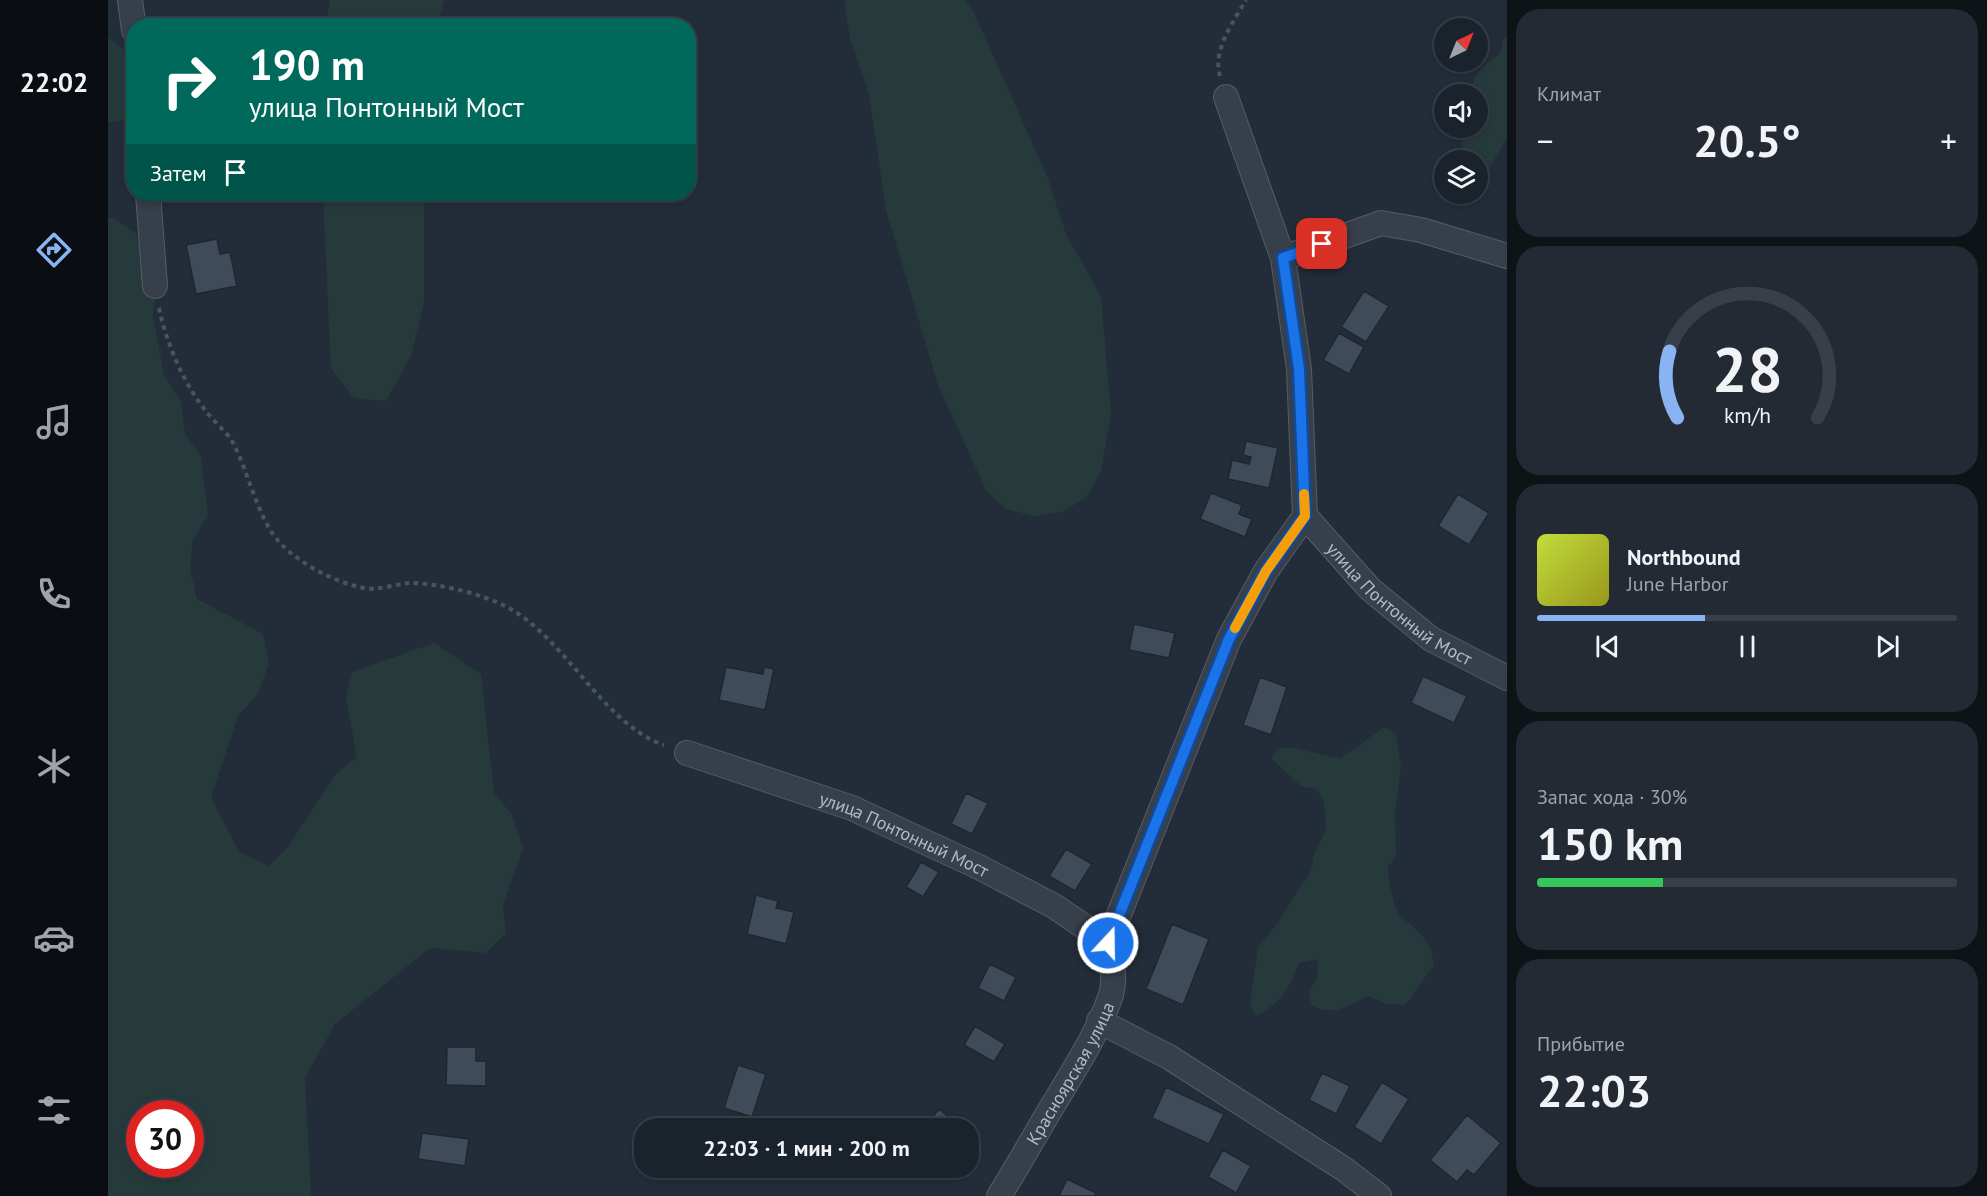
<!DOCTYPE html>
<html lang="ru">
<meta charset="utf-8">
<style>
:root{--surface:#1a222c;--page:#232a34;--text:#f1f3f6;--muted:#9fa4a9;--line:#383f48;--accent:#89b3f3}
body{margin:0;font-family:"PT Sans",sans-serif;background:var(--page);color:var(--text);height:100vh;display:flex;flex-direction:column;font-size:22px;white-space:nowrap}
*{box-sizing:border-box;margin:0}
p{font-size:20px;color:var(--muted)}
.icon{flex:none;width:33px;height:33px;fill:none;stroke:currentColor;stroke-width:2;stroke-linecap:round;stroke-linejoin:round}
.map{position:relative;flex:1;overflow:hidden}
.side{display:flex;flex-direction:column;gap:9px;padding:9px;background:#0e1318;width:480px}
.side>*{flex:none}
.hud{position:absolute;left:18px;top:18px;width:570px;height:183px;border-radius:24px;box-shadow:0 3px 9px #0003,0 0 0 2px var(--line);background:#00695c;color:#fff;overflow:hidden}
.needle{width:39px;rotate:43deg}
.tools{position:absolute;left:1326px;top:18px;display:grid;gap:12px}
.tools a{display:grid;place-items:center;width:54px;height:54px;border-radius:50%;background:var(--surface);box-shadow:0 3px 9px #0003,0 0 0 2px var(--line);font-size:30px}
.speed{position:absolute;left:18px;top:1100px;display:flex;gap:12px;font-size:30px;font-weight:700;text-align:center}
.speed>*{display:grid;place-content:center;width:78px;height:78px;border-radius:50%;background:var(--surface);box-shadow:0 3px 9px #0003,0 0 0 2px var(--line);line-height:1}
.speed .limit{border:9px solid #d22;background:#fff;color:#111}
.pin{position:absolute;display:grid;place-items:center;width:51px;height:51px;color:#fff;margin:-26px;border-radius:12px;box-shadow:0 3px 9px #0006}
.me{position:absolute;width:66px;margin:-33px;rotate:21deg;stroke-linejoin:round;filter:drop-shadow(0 0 4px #0008)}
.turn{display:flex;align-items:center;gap:21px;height:126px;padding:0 24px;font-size:27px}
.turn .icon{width:78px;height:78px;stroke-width:2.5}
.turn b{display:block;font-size:42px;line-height:51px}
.then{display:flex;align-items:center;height:57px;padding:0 24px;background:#0003;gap:12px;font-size:22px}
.big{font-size:45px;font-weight:800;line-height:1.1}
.side .tile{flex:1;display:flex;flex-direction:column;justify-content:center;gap:9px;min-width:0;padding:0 21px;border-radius:24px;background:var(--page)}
.side .dial{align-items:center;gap:0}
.dial svg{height:156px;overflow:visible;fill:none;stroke:var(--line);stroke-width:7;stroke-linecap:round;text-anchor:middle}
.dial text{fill:var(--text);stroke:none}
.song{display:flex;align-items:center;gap:18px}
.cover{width:72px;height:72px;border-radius:9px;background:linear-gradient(135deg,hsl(70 70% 55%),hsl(60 70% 35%))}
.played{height:6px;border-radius:3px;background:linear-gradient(90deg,var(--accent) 40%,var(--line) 40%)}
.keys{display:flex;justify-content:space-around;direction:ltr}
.heat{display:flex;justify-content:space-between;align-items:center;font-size:33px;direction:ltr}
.charge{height:9px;border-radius:4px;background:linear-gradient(90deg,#34c759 30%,var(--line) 0)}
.trip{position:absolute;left:526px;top:1118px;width:345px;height:60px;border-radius:24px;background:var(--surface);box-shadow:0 3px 9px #0003,0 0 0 2px var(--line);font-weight:800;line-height:60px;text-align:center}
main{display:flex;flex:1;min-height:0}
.tab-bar{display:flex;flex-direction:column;width:108px;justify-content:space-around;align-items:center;background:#0a0e12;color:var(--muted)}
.tab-bar .icon{width:42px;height:42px}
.tab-bar .on{color:var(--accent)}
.tab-bar b{font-size:27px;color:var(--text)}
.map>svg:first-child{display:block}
</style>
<main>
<nav class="tab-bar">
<b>22:02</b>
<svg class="icon on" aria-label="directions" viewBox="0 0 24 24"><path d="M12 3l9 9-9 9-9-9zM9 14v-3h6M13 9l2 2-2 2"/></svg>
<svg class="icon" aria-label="music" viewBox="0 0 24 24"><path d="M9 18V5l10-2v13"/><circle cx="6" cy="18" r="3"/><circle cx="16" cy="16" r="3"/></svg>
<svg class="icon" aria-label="phone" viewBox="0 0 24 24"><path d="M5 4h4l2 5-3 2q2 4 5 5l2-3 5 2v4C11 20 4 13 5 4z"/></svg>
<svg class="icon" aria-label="climate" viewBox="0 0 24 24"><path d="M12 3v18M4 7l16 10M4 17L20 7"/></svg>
<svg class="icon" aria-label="car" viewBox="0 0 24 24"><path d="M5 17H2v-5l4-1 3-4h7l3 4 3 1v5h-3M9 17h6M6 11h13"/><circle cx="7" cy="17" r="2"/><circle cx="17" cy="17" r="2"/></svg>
<svg class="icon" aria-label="filters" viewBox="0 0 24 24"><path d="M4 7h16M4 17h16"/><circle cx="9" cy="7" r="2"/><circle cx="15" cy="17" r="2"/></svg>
</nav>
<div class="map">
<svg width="1399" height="1196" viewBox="0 0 1399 1196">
<rect width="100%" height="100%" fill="#232d3a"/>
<path fill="#263a3c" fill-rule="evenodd" d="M 222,0 L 336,0 L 329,25 L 218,25 Z
M 736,0 L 857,0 L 866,13 L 939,176 L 958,234 L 993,296 L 1003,415 L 993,471 L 979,497 L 954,512 L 925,516 L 898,509 L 878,490 L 830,385 L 778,210 L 761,94 L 742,38 Z
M 0,37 L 17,51 L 25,88 L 18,120 L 0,122 Z
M 1399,37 L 1399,138 L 1370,187 L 1370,160 L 1345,160 L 1354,147 L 1357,128 L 1370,128 L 1370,94 L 1362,94 C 1365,73 1377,65 1393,52 L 1395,39 Z
M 215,194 L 316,194 L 316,302 L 303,356 L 278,401 L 246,398 L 223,368 Z
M 3,217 L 28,233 L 47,286 L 45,317 L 56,375 L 73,401 L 77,433 L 93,457 L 100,516 L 85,539 L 82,569 L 89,599 L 155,634 L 161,663 L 150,694 L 130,716 L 103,797 L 131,852 L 161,866 L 180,847 L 227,775 L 249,757 L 238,698 L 244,672 L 326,643 L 373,674 L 386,793 L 404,815 L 415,848 L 395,905 L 398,933 L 378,953 L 322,948 L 227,1024 L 197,1078 L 203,1196 L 0,1196 L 0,219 ZM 32,1113 L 82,1113 L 82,1164 L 32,1164 Z
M 1276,727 L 1288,734 L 1293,767 L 1287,812 L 1288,856 L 1280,867 L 1281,882 L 1289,913 L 1314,935 L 1323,949 L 1326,965 L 1297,1005 L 1280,1004 L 1261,996 C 1239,1006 1226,1017 1203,1005 L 1201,991 L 1209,979 L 1210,959 L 1191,963 C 1181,989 1174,1002 1148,1016 L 1142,1004 L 1150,947 L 1169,924 L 1203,870 L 1206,854 L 1218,830 L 1216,801 L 1208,789 L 1193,786 L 1163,758 L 1170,748 L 1186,748 L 1232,759 Z"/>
<path fill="#3f4b59" stroke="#1e2631" stroke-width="1.5" d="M 49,17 L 82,17 L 81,26 L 49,26 Z
M 109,239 L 112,254 L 122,252 L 129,286 L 88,294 L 78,245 Z
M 1256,291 L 1281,306 L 1258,342 L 1233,327 Z
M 1231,333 L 1256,347 L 1241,374 L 1215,360 Z
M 1138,441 L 1170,448 L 1161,488 L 1120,479 L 1124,460 L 1141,464 L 1143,457 L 1135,455 Z
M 1103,493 L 1134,505 L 1131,514 L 1144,519 L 1137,537 L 1092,519 Z
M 1350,494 L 1381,513 L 1361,545 L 1330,526 Z
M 1026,624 L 1067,633 L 1061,658 L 1021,650 Z
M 618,667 L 655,674 L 656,667 L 666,669 L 657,710 L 611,700 Z
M 1315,676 L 1359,696 L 1346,723 L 1303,703 Z
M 1152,677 L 1179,687 L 1163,735 L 1135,725 Z
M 858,793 L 880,803 L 864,834 L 843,824 Z
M 958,849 L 984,864 L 967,891 L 941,876 Z
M 813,862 L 831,872 L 815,897 L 798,887 Z
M 648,895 L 670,901 L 668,908 L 686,912 L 678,944 L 639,934 Z
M 1064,924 L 1101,939 L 1075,1005 L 1038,989 Z
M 882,964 L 908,977 L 896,1001 L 870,988 Z
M 867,1026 L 897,1044 L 886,1062 L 856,1045 Z
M 339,1047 L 368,1047 L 368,1061 L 378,1061 L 378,1086 L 338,1085 Z
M 630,1065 L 658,1074 L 644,1117 L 616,1108 Z
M 1214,1073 L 1242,1086 L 1228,1114 L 1201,1100 Z
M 1274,1082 L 1301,1099 L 1273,1144 L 1246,1127 Z
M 1058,1087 L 1116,1114 L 1101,1144 L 1044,1118 Z
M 831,1109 L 854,1128 L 816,1128 Z
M 1359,1115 L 1393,1143 L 1366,1175 L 1359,1170 L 1349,1182 L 1322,1160 Z
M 314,1133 L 361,1139 L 357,1166 L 310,1159 Z
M 1115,1150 L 1143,1166 L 1128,1193 L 1100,1177 Z
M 959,1179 L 988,1193 L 987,1196 L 951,1196 Z"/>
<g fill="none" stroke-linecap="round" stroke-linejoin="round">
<g stroke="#555d68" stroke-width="26">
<g id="minor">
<path d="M 22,0 L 26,30"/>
<path d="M 40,194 L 47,286"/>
<path d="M 1175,258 L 1273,223 L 1313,230 L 1399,256"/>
<path id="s1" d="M 1197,516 L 1262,589 L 1323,639 L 1399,678"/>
<path id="s2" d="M 579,753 L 744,808 L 871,867 L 946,906 L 1000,943"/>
<path d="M 991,1021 L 1061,1057 L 1236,1169 L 1271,1196"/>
<path id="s3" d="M 891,1196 C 910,1166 927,1135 945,1105 C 966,1070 990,1033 1003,995 C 1010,971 997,952 1004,932 L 1121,639 L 1158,571 L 1197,516 L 1191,369 L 1175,258 L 1118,97"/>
</g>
</g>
<path stroke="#45575a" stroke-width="4" stroke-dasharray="4.5 4.5" stroke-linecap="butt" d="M 1112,76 C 1104,50 1126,21 1138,0
M 51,308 C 58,342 75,382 97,410 C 105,421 117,430 124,441 C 141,472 149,518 172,543 C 192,564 228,583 256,588 C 269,591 287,584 301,583 C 329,583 371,593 397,606 C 458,637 494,724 556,745"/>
<use href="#minor" stroke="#363f4a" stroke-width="24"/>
</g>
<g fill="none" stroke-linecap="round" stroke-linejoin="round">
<g stroke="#114b97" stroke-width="15">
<path id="route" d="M 1000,943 L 1121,639 L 1158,571 L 1197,516 L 1191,369 L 1175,258 L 1214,244"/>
</g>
<use href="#route" stroke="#1a73e8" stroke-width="10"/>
<path stroke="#f59e0b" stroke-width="10" d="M 1127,628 L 1158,571 L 1197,516 L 1196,494"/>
</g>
<g text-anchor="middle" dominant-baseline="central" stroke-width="6" stroke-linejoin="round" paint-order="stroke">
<g font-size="18" fill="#b2bac6" stroke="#1c242f">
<text stroke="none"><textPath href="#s1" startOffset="130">улица Понтонный Мост</textPath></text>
<text stroke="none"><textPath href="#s2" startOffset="232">улица Понтонный Мост</textPath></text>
<text stroke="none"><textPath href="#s3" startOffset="142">Красноярская улица</textPath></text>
</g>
</g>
</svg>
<div class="tools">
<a><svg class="needle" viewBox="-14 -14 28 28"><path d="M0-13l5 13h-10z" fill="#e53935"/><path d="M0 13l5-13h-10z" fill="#9fa4a9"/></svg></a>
<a><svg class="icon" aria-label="sound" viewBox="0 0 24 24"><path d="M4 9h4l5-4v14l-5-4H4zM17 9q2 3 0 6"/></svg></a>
<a><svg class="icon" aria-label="layers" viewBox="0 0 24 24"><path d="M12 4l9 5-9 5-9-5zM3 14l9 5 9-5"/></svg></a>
</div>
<div class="speed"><div class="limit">30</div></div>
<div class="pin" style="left:1214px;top:244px;background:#d93025"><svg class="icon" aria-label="arrive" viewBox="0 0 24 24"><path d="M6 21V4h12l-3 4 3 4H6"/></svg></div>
<svg class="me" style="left:1000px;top:943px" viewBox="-20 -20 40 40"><circle r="17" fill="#1a73e8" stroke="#fff" stroke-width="3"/><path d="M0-11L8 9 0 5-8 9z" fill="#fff"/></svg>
<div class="trip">22:03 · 1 мин · 200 m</div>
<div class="hud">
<div class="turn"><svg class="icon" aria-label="right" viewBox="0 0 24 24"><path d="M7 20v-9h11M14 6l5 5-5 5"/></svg><div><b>190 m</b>улица Понтонный Мост</div></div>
<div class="then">Затем<svg class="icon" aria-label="arrive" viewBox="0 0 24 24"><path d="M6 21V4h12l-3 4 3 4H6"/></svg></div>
</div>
</div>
<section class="side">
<div class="tile"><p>Климат</p>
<div class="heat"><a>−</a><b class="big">20.5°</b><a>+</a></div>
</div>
<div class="tile dial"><svg viewBox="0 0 100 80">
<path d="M14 69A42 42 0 1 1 86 69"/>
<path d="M14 69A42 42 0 0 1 10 35" stroke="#89b3f3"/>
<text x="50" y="56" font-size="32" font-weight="700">28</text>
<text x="50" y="72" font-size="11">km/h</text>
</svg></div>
<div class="tile">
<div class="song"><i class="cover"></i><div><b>Northbound</b><p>June Harbor</p></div></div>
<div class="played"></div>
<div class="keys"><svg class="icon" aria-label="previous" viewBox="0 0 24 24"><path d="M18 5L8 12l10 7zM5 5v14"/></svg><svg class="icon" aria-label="pause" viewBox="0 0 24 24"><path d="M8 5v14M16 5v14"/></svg><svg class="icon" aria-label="next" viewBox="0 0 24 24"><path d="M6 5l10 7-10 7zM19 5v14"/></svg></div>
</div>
<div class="tile"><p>Запас хода · 30%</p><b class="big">150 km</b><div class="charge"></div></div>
<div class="tile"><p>Прибытие</p><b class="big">22:03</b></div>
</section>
</main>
